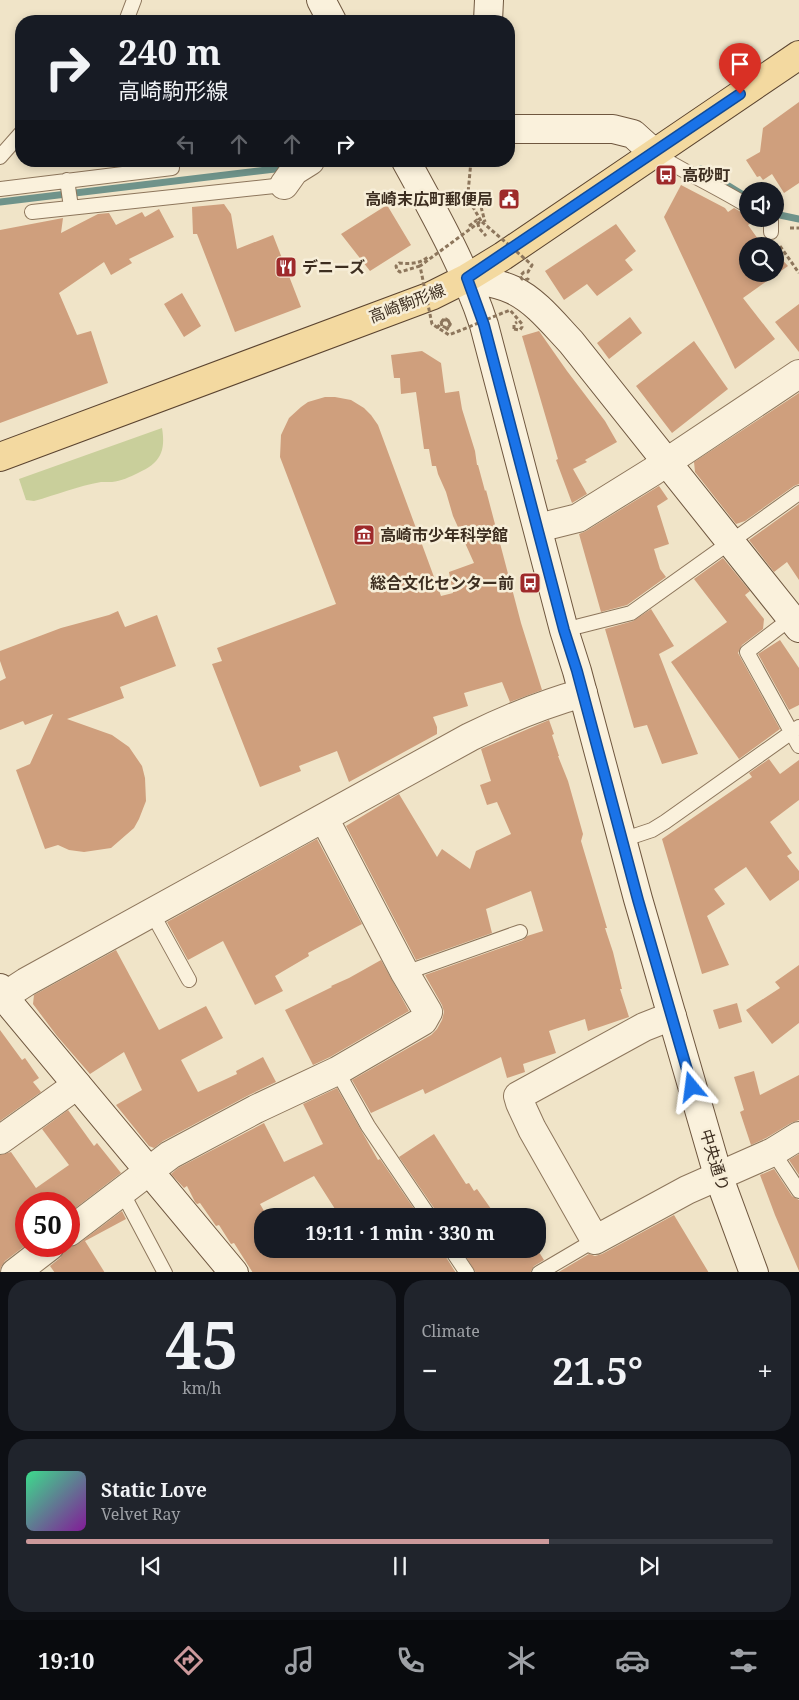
<!DOCTYPE html>
<meta charset="utf-8">
<style>
:root{--surface:#171b24;--page:#20242c;--text:#f1f3f6;--muted:#9ea1a6;--line:#363941;--accent:#cc999b}
body{margin:0;font-family:"Noto Serif","Noto Sans JP",serif;background:var(--page);color:var(--text);height:100vh;display:flex;flex-direction:column;font-size:19px;white-space:nowrap}
*{box-sizing:border-box;margin:0}
p{font-size:16px;color:var(--muted)}
.icon{flex:none;width:28px;height:28px;fill:none;stroke:currentColor;stroke-width:2;stroke-linecap:round;stroke-linejoin:round}
.map{position:relative;height:1272px;overflow:hidden}
.side{display:flex;flex-direction:column;gap:8px;padding:8px;background:#0d0f14;flex:1}
.side>*{flex:none}
.top-card{position:absolute;left:15px;top:15px;width:500px;height:152px;border-radius:20px;box-shadow:0 2px 8px #0003;background:#171b24;color:var(--text);overflow:hidden}
.controls{position:absolute;left:739px;top:182px;display:grid;gap:10px}
.controls a{display:grid;place-items:center;width:45px;height:45px;border-radius:50%;background:var(--surface);box-shadow:0 2px 8px #0003;font-size:25px}
.speed{position:absolute;left:15px;top:1192px;display:flex;gap:10px;font-size:25px;font-weight:700;text-align:center}
.speed>*{display:grid;place-content:center;width:65px;height:65px;border-radius:50%;background:var(--surface);box-shadow:0 2px 8px #0003;line-height:1}
.speed .limit{border:8px solid #d22;background:#fff;color:#111}
.pin{position:absolute;display:grid;place-items:center;width:42px;height:42px;color:#fff;margin:-51px -21px;border-radius:50% 50% 50% 0;rotate:-45deg;box-shadow:0 0 5px #0007}
.pin .icon{rotate:45deg}
.me{position:absolute;width:55px;margin:-28px;rotate:344deg;stroke-linejoin:round;filter:drop-shadow(0 0 4px #0008)}
.turn{display:flex;align-items:center;gap:18px;height:105px;padding:0 20px;font-size:22px}
.turn .icon{width:65px;height:65px;stroke-width:2.5}
.turn b{display:block;font-size:35px;line-height:42px}
.lanes{display:flex;align-items:center;height:48px;padding:0 20px;background:#0003;justify-content:center;gap:25px;direction:ltr}
.lanes .off{opacity:.35}
.big{font-size:38px;font-weight:700;line-height:1.1}
.side .card{flex:1;display:flex;flex-direction:column;justify-content:center;gap:8px;min-width:0;padding:0 18px;border-radius:20px;background:var(--page)}
.side .dial{align-items:center;gap:0}
.dial b{font-size:65px;line-height:1}
.song{display:flex;align-items:center;gap:15px}
.cover{width:60px;height:60px;border-radius:8px;background:linear-gradient(135deg,hsl(150 70% 55%),hsl(290 70% 35%))}
.played{height:5px;border-radius:2px;background:linear-gradient(90deg,var(--accent) 70%,var(--line) 70%)}
.keys{display:flex;justify-content:space-around;direction:ltr}
.heat{display:flex;justify-content:space-between;align-items:center;font-size:28px;direction:ltr}
.side .tiles{flex:1;display:grid;gap:8px;grid-template-columns:1fr 1fr}
.card:last-child{grid-column:span 2}
.trip{position:absolute;left:254px;top:1208px;width:292px;height:50px;border-radius:20px;background:var(--surface);box-shadow:0 2px 8px #0003;font-weight:700;line-height:50px;text-align:center}
.dock{display:flex;height:80px;justify-content:space-around;align-items:center;background:#090b0e;color:var(--muted)}
.dock .icon{width:35px;height:35px}
.dock .selected{color:var(--accent)}
.dock b{font-size:22px;color:var(--text)}
.map>svg:first-child{display:block}
</style>
<div class="map">
<svg width="799" height="1273" viewBox="0 0 799 1273">
<rect width="100%" height="100%" fill="#f0e4c8"/>
<path fill="#c9cf9b" d="M 162,428 C 166,452 160,463 138,473 C 130,477 121,481 112,482 C 109,482 105,482 101,482 C 78,486 56,495 34,501 L 26,500 L 19,479 Z"/>
<g fill="none" stroke-linecap="round" stroke-linejoin="round">
<path stroke="#6f938a" stroke-width="7" d="M 701,169 L 748,198
M 0,202 L 275,169
M 775,214 L 799,219"/>
</g>
<path fill="#cf9f7d" d="M 799,102 L 799,183 L 784,193 L 772,174 L 763,180 L 760,176 L 757,177 L 746,160 L 760,152 L 763,128 Z
M 681,185 L 725,208 L 728,212 L 734,208 L 741,212 L 751,223 L 748,225 L 763,246 L 748,246 L 748,274 L 775,274 L 775,252 L 788,266 L 743,298 L 775,339 L 735,369 L 664,217 Z
M 224,204 L 231,214 L 237,249 L 273,235 L 301,307 L 235,332 L 197,234 L 193,234 L 192,207 Z
M 387,205 L 411,245 L 370,271 L 341,234 Z
M 159,209 L 174,237 L 129,259 L 132,263 L 111,275 L 104,262 L 59,293 L 77,335 L 91,331 L 108,383 L 0,423 L 0,230 L 63,218 L 61,233 L 98,214 L 109,213 L 116,225 L 142,212 L 145,217 Z
M 616,224 L 636,251 L 625,260 L 633,270 L 597,296 L 587,284 L 564,300 L 545,271 Z
M 182,293 L 201,326 L 184,337 L 164,304 Z
M 799,304 L 799,352 L 775,322 Z
M 630,317 L 642,333 L 609,359 L 597,343 Z
M 539,331 L 567,371 L 605,421 L 617,442 L 585,460 L 587,462 L 573,469 L 587,494 L 572,503 L 556,460 L 558,459 L 522,336 Z
M 694,341 L 728,389 L 672,433 L 636,386 Z
M 422,351 L 441,363 L 445,393 L 459,391 L 462,409 L 475,451 L 477,465 L 478,465 L 485,491 L 486,490 L 521,623 L 542,690 L 510,702 L 502,682 L 464,693 L 468,706 L 433,717 L 437,727 L 437,734 L 349,782 L 337,751 L 299,766 L 301,771 L 260,787 L 212,664 L 222,661 L 217,648 L 336,604 L 280,457 L 281,435 L 289,418 L 301,407 L 308,402 L 325,397 L 335,397 L 351,400 L 364,408 L 371,415 L 378,425 L 441,596 L 453,593 L 449,572 L 474,563 L 453,516 L 446,492 L 438,474 L 436,466 L 432,466 L 429,449 L 424,449 L 416,392 L 401,394 L 400,378 L 394,378 L 391,355 Z
M 799,393 L 799,484 L 794,486 L 745,521 L 736,524 L 695,472 L 694,462 Z
M 659,486 L 668,499 L 657,506 L 669,544 L 654,549 L 660,569 L 666,577 L 627,605 L 601,612 L 579,534 L 586,531 Z
M 799,504 L 799,580 L 787,562 L 774,572 L 749,540 Z
M 723,558 L 750,591 L 745,595 L 764,619 L 763,629 L 742,645 L 738,653 L 780,729 L 739,759 L 671,662 L 727,622 L 694,579 Z
M 651,609 L 674,646 L 659,654 L 698,754 L 662,764 L 647,725 L 634,728 L 605,629 L 633,621 Z
M 118,611 L 125,627 L 157,615 L 176,666 L 120,687 L 124,698 L 67,719 L 112,735 L 129,747 L 142,766 L 145,778 L 146,801 L 139,819 L 134,828 L 111,848 L 84,852 L 69,850 L 58,845 L 45,849 L 16,770 L 30,764 L 53,714 L 25,725 L 23,721 L 0,730 L 0,681 L 6,678 L 0,661 L 0,651 L 61,628 L 109,615 Z
M 780,640 L 799,668 L 799,705 L 789,710 L 758,654 Z
M 549,720 L 554,734 L 552,735 L 559,756 L 558,756 L 568,781 L 583,834 L 581,841 L 607,928 L 605,928 L 613,952 L 622,989 L 620,989 L 629,1017 L 588,1031 L 585,1019 L 549,1031 L 556,1053 L 523,1064 L 525,1072 L 507,1078 L 501,1057 L 425,1094 L 423,1089 L 371,1113 L 352,1080 L 431,1035 L 437,1029 L 442,1020 L 444,1012 L 442,1005 L 425,975 L 523,940 L 527,936 L 543,931 L 531,891 L 486,909 L 492,933 L 416,960 L 346,826 L 399,794 L 437,857 L 442,849 L 470,869 L 476,851 L 511,834 L 497,802 L 487,805 L 480,785 L 491,781 L 481,749 Z
M 769,759 L 780,774 L 799,760 L 799,800 L 770,822 L 792,853 L 787,856 L 799,871 L 799,880 L 770,901 L 746,867 L 714,889 L 725,904 L 707,916 L 729,965 L 702,974 L 662,839 L 752,777 L 749,773 Z
M 317,839 L 362,924 L 308,953 L 309,956 L 275,976 L 283,991 L 255,1005 L 223,941 L 188,960 L 167,922 Z
M 116,950 L 159,1030 L 206,1006 L 223,1038 L 181,1060 L 198,1092 L 237,1074 L 236,1071 L 263,1057 L 276,1082 L 249,1095 L 163,1141 L 154,1148 L 149,1146 L 116,1105 L 142,1090 L 124,1052 L 90,1074 L 57,1036 L 33,1004 L 34,995 Z
M 381,960 L 409,1011 L 330,1057 L 313,1065 L 285,1010 L 332,987 L 331,986 L 349,978 Z
M 799,965 L 799,1023 L 772,1044 L 746,1010 L 780,988 L 775,982 Z
M 737,1003 L 742,1022 L 719,1029 L 713,1010 Z
M 0,1030 L 22,1060 L 25,1058 L 39,1078 L 33,1082 L 41,1092 L 0,1121 Z
M 754,1071 L 760,1095 L 799,1075 L 799,1120 L 791,1123 L 766,1138 L 751,1145 L 740,1112 L 744,1110 L 734,1077 Z
M 337,1088 L 378,1160 L 380,1159 L 419,1216 L 338,1216 L 334,1210 L 335,1209 L 314,1176 L 260,1204 L 267,1216 L 262,1216 L 262,1249 L 442,1249 L 444,1254 L 456,1273 L 253,1273 L 234,1243 L 231,1244 L 219,1225 L 216,1226 L 200,1203 L 197,1204 L 195,1202 L 187,1186 L 184,1188 L 171,1174 L 178,1168 L 264,1123 L 284,1162 L 323,1144 L 303,1104 Z
M 68,1110 L 94,1146 L 97,1143 L 121,1173 L 69,1213 L 69,1204 L 26,1204 L 26,1245 L 5,1261 L 1,1267 L 0,1271 L 0,1155 L 11,1152 L 36,1188 L 69,1165 L 42,1129 Z
M 434,1134 L 466,1184 L 469,1183 L 474,1191 L 477,1189 L 496,1216 L 438,1216 L 436,1211 L 399,1157 Z
M 799,1154 L 799,1175 L 789,1160 Z
M 774,1169 L 792,1196 L 799,1200 L 799,1271 L 775,1215 L 760,1175 Z
M 122,1211 L 126,1219 L 85,1241 L 105,1273 L 55,1273 L 50,1266 L 60,1258 L 65,1249 L 78,1244 Z
M 674,1215 L 709,1273 L 557,1273 L 589,1254 L 595,1256 L 602,1254 Z
M 461,1249 L 537,1249 L 544,1260 L 534,1266 L 530,1273 L 476,1273 Z"/>
<g fill="none" stroke-linecap="round" stroke-linejoin="round">
<g stroke="#8d765c" stroke-width="16">
<path id="lane" d="M 126,21 L 134,0
M 654,153 C 684,172 717,187 748,206
M 0,157 L 21,133
M 67,180 L 71,207
M 0,189 L 172,168
M 32,212 L 284,185
M 769,219 L 771,220 L 771,232
M 794,616 L 747,652 L 799,746
M 564,630 L 631,613 L 799,493
M 622,840 L 652,830 L 665,822 L 799,727
M 152,913 L 189,980
M 405,973 L 520,932
M 337,1071 L 368,1126 L 429,1216
M 773,1152 L 799,1191
M 122,1192 L 165,1273
M 451,1249 L 467,1273
M 539,1273 L 595,1240"/>
</g>
<g stroke="#8d765c" stroke-width="30">
<path id="street" d="M 284,185 L 294,171 L 310,161
M 538,528 L 578,518 L 652,472 L 799,374
M 0,999 L 26,982 L 470,737 C 507,719 543,704 583,693
M 672,1016 L 644,1027 L 518,1096 L 520,1103 L 532,1129 L 595,1240 L 687,1190 L 773,1152 L 799,1136
M 0,1140 L 77,1085
M 69,1232 L 170,1155 L 256,1109 L 337,1071 L 423,1021 L 428,1012 L 405,973 L 324,818
M 15,1273 L 50,1246"/>
</g>
<g stroke="#6f573f" stroke-width="30">
<path id="secondary" d="M 321,0 L 332,21
M 488,21 L 489,0
M 509,129 L 613,129 L 633,134 L 654,153
M 406,161 C 435,214 465,267 484,325 L 564,630 L 577,671 L 638,899 L 718,1175 L 754,1273
M 467,278 C 482,281 499,283 513,290 C 536,301 553,323 571,342 L 799,628
M 0,988 L 3,996 L 234,1273"/>
</g>
<g stroke="#5b4430" stroke-width="30">
<path id="primary" d="M 0,457 L 431,296 L 467,278 L 503,256 L 799,55"/>
</g>
<path stroke="#8d765c" stroke-width="3" stroke-dasharray="4 2.5" stroke-linecap="butt" d="M 467,204 L 471,161
M 481,221 L 473,207 L 473,203 L 476,201 L 480,203 L 485,222
M 469,226 L 477,220 L 479,228 L 486,236
M 790,228 L 799,228
M 780,246 L 799,273
M 420,266 L 400,272 L 397,270 L 396,266 L 399,263 C 411,264 419,264 428,257
M 442,326 L 441,322 L 443,320 L 448,320 L 450,324 L 446,331
M 514,329 L 514,324 L 517,322"/>
<use href="#lane" stroke="#faf1dc" stroke-width="14"/>
<use href="#street" stroke="#faf1dc" stroke-width="28"/>
<use href="#secondary" stroke="#faf1dc" stroke-width="28"/>
<use href="#primary" stroke="#f3d9a0" stroke-width="28"/>
<path stroke="#8d765c" stroke-width="3" stroke-dasharray="4 2.5" stroke-linecap="butt" d="M 437,328 L 443,320 L 446,319 L 450,322 L 450,325 L 447,328 L 442,326
M 514,329 L 520,330 L 522,327 L 522,324 L 510,310 L 449,335 L 432,324 L 420,266 L 481,221 L 532,265 L 528,272 L 524,272 L 520,276 L 522,279 L 525,280 L 528,279 L 530,276"/>
</g>
<g fill="none" stroke-linecap="round" stroke-linejoin="round">
<g stroke="#114b97" stroke-width="12">
<path id="route" d="M 692,1087 L 638,900 L 577,671 L 564,630 L 484,325 L 467,278 L 740,94"/>
</g>
<use href="#route" stroke="#1a73e8" stroke-width="9"/>
</g>
<defs>
<g id="bus-square" transform="scale(1.125)"><rect x="-9" y="-9" width="18" height="18" rx="4" fill="#9e2a2b" stroke="#f7eed8"/><path d="M-5-6H5V4H4V6H2V4H-2V6H-4V4H-5ZM-3.5-4V0h7V-4ZM-3.5 1.2v1.5H-2V1.2ZM2 1.2v1.5H3.5V1.2Z" fill="#fff"/></g>
<g id="civic-square" transform="scale(1.125)"><rect x="-9" y="-9" width="18" height="18" rx="4" fill="#9e2a2b" stroke="#f7eed8"/><path d="M-.6-6.5H3V-4.5H.6V-3L4-1V1h2V6H-6V1h2V-1L-.6-3ZM-1.2 2.5V6h2.4V2.5Z" fill="#fff"/></g>
<g id="restaurant-square" transform="scale(1.125)"><rect x="-9" y="-9" width="18" height="18" rx="4" fill="#9e2a2b" stroke="#f7eed8"/><path d="M-5-6h1v4h1v-4h1v4h1v-4h1v5L-1.5 .5V6h-2V.5L-5-1ZM5-6V6H3V1.5H1.5Q1.5-4 5-6Z" fill="#fff"/></g>
<g id="museum-square" transform="scale(1.125)"><rect x="-9" y="-9" width="18" height="18" rx="4" fill="#9e2a2b" stroke="#f7eed8"/><path d="M0-6L6-3V-2H-6V-3ZM-5-1h2V3h-2ZM-1-1h2V3h-2ZM3-1h2V3H3ZM-6 4H6V6H-6Z" fill="#fff"/></g>
</defs>
<g fill-rule="evenodd">
<use href="#bus-square" x="666" y="175"/>
<use href="#civic-square" x="509" y="199"/>
<use href="#restaurant-square" x="286" y="267"/>
<use href="#museum-square" x="364" y="535"/>
<use href="#bus-square" x="530" y="583"/>
</g>
<g text-anchor="middle" dominant-baseline="central" stroke-width="5" stroke-linejoin="round" paint-order="stroke">
<g font-size="16" font-weight="bold" fill="#3d2e20" stroke="#f7eed8" text-anchor="start">
<text x="682" y="175">高砂町</text>
<text x="493" y="199" text-anchor="end">高崎末広町郵便局</text>
<text x="302" y="267">デニーズ</text>
<text x="380" y="535">高崎市少年科学館</text>
<text x="514" y="583" text-anchor="end">総合文化センター前</text>
</g>
<g font-size="16" fill="#3d2e20" stroke="#f7eed8">
<text transform="translate(407 303) rotate(-21)">高崎駒形線</text>
<text transform="translate(715 1160) rotate(73)">中央通り</text>
</g>
</g>
</svg>
<div class="controls">
<a><svg class="icon" aria-label="sound" viewBox="0 0 24 24"><path d="M4 9h4l5-4v14l-5-4H4zM17 9q2 3 0 6"/></svg></a>
<a><svg class="icon" aria-label="search" viewBox="0 0 24 24"><circle cx="10" cy="10" r="6"/><path d="M15 15l6 6"/></svg></a>
</div>
<div class="speed"><div class="limit">50</div></div>
<div class="pin" style="left:740px;top:94px;background:#d93025"><svg class="icon" aria-label="arrive" viewBox="0 0 24 24"><path d="M6 21V4h12l-3 4 3 4H6"/></svg></div>
<svg class="me" style="left:692px;top:1087px" viewBox="-20 -20 40 40"><path d="M0-17L14 15 0 8-14 15z" fill="#1a73e8" stroke="#fff" stroke-width="4"/></svg>
<div class="trip">19:11 · 1 min · 330 m</div>
<div class="top-card">
<div class="turn"><svg class="icon" aria-label="right" viewBox="0 0 24 24"><path d="M7 20v-9h11M14 6l5 5-5 5"/></svg><div><b>240 m</b>高崎駒形線</div></div>
<div class="lanes"><svg class="icon off" aria-label="left" viewBox="0 0 24 24"><path d="M17 20v-9H6M10 6l-5 5 5 5"/></svg><svg class="icon off" aria-label="ahead" viewBox="0 0 24 24"><path d="M12 20V5M6 11l6-6 6 6"/></svg><svg class="icon off" aria-label="ahead" viewBox="0 0 24 24"><path d="M12 20V5M6 11l6-6 6 6"/></svg><svg class="icon" aria-label="right" viewBox="0 0 24 24"><path d="M7 20v-9h11M14 6l5 5-5 5"/></svg></div>
</div>
</div>
<section class="side">
<div class="tiles">
<div class="card dial"><b>45</b><p>km/h</p></div>
<div class="card"><p>Climate</p>
<div class="heat"><a>−</a><b class="big">21.5°</b><a>+</a></div>
</div>
<div class="card">
<div class="song"><i class="cover"></i><div><b>Static Love</b><p>Velvet Ray</p></div></div>
<div class="played"></div>
<div class="keys"><svg class="icon" aria-label="previous" viewBox="0 0 24 24"><path d="M18 5L8 12l10 7zM5 5v14"/></svg><svg class="icon" aria-label="pause" viewBox="0 0 24 24"><path d="M8 5v14M16 5v14"/></svg><svg class="icon" aria-label="next" viewBox="0 0 24 24"><path d="M6 5l10 7-10 7zM19 5v14"/></svg></div>
</div>
</div>
</section>
<nav class="dock">
<b>19:10</b>
<svg class="icon selected" aria-label="directions" viewBox="0 0 24 24"><path d="M12 3l9 9-9 9-9-9zM9 14v-3h6M13 9l2 2-2 2"/></svg>
<svg class="icon" aria-label="music" viewBox="0 0 24 24"><path d="M9 18V5l10-2v13"/><circle cx="6" cy="18" r="3"/><circle cx="16" cy="16" r="3"/></svg>
<svg class="icon" aria-label="phone" viewBox="0 0 24 24"><path d="M5 4h4l2 5-3 2q2 4 5 5l2-3 5 2v4C11 20 4 13 5 4z"/></svg>
<svg class="icon" aria-label="climate" viewBox="0 0 24 24"><path d="M12 3v18M4 7l16 10M4 17L20 7"/></svg>
<svg class="icon" aria-label="car" viewBox="0 0 24 24"><path d="M5 17H2v-5l4-1 3-4h7l3 4 3 1v5h-3M9 17h6M6 11h13"/><circle cx="7" cy="17" r="2"/><circle cx="17" cy="17" r="2"/></svg>
<svg class="icon" aria-label="filters" viewBox="0 0 24 24"><path d="M4 7h16M4 17h16"/><circle cx="9" cy="7" r="2"/><circle cx="15" cy="17" r="2"/></svg>
</nav>
